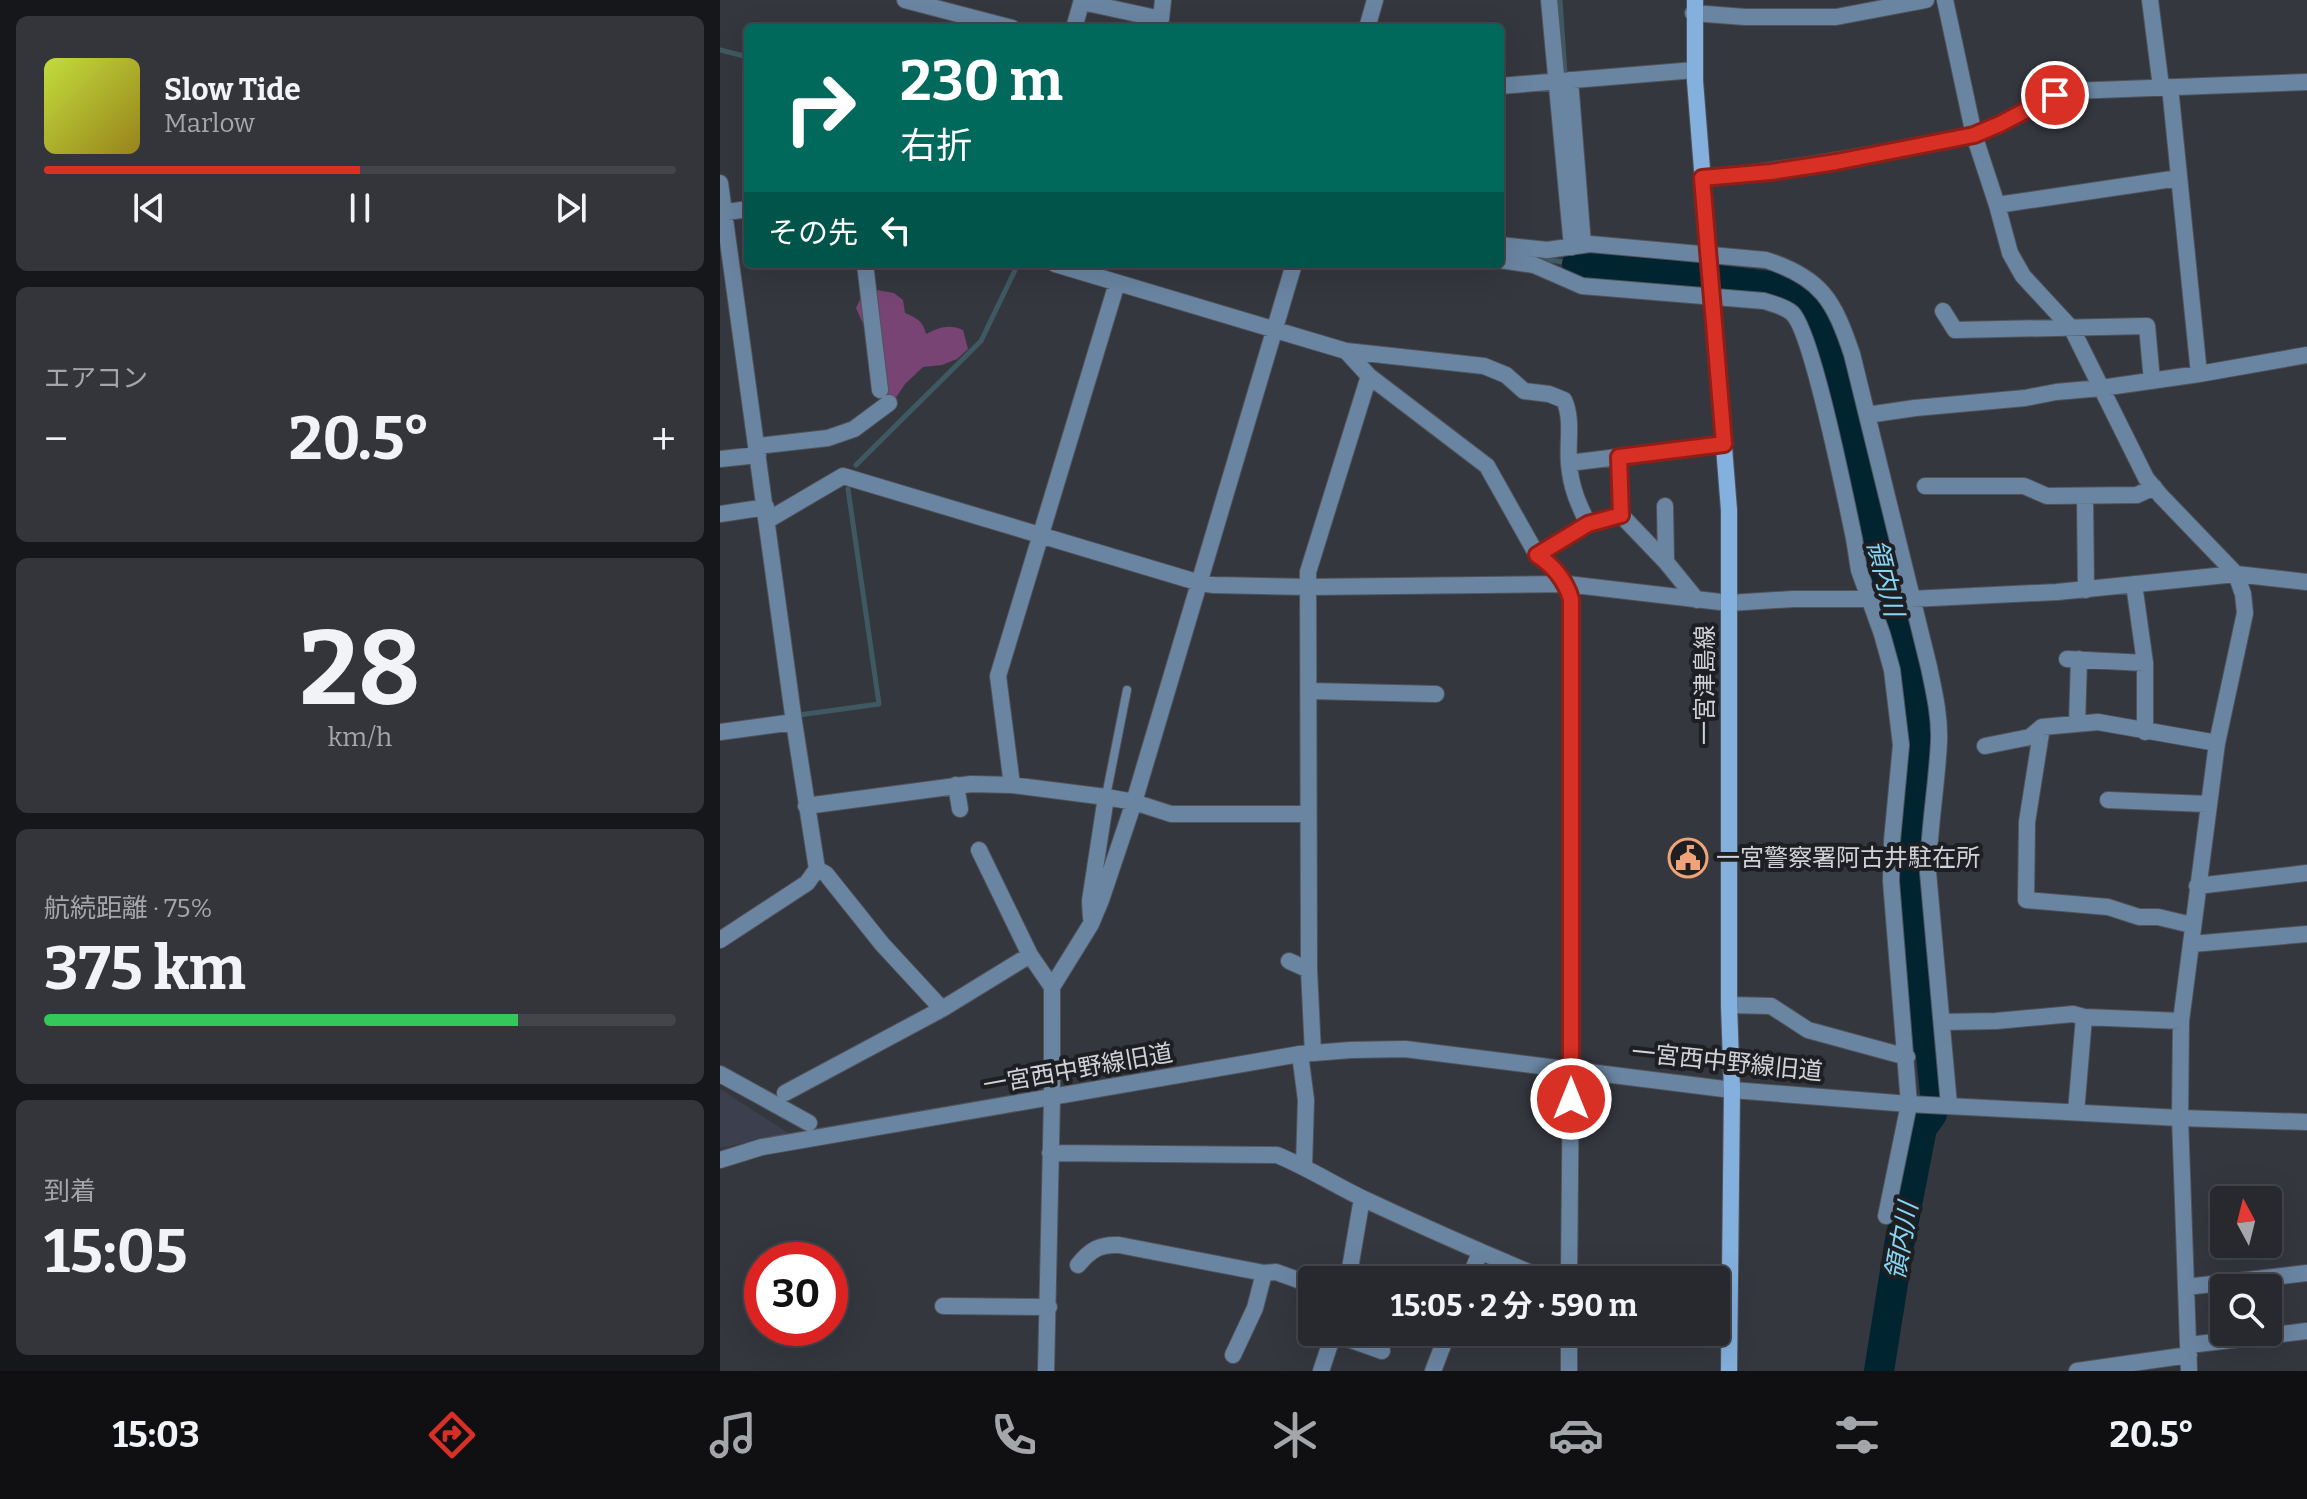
<!DOCTYPE html>
<html lang="ja">
<meta charset="utf-8">
<style>
:root{--surface:#28292f;--page:#34353b;--text:#f1f3f6;--muted:#a5a6aa;--line:#44454b;--accent:#d93025}
body{margin:0;font-family:Bitter,"Noto Sans JP",serif;background:var(--page);color:var(--text);height:100vh;display:flex;flex-direction:column;font-size:30px;white-space:nowrap}
*{box-sizing:border-box;margin:0}
p{font-size:26px;color:var(--muted)}
.icon{flex:none;width:44px;height:44px;fill:none;stroke:currentColor;stroke-width:2;stroke-linecap:round;stroke-linejoin:round}
.map{position:relative;flex:1;overflow:hidden}
.panel{display:flex;flex-direction:column;gap:16px;padding:16px;background:#16171a;width:720px}
.panel>*{flex:none}
.hud{position:absolute;left:24px;top:24px;width:760px;height:244px;border-radius:8px;box-shadow:0 8px 32px #0002,0 0 0 2px var(--line);background:#00695c;color:#fff;overflow:hidden}
.needle{width:52px;rotate:353deg}
.controls{position:absolute;left:1490px;top:1186px;display:grid;gap:16px}
.controls a{display:grid;place-items:center;width:72px;height:72px;border-radius:8px;background:var(--surface);box-shadow:0 8px 32px #0002,0 0 0 2px var(--line);font-size:40px}
.speed{position:absolute;left:24px;top:1242px;display:flex;gap:16px;font-size:40px;font-weight:700;text-align:center}
.speed>*{display:grid;place-content:center;width:104px;height:104px;border-radius:50%;background:var(--surface);box-shadow:0 8px 32px #0002,0 0 0 2px var(--line);line-height:1}
.speed .limit{border:12px solid #d22;background:#fff;color:#111}
.pin{position:absolute;display:grid;place-items:center;width:68px;height:68px;color:#fff;margin:-34px;border:4px solid #fff;border-radius:50%;box-shadow:0 2px 8px #0007}
.me{position:absolute;width:88px;margin:-44px;rotate:0deg;stroke-linejoin:round;filter:drop-shadow(0 0 6px #0008)}
.turn{display:flex;align-items:center;gap:28px;height:168px;padding:0 24px;font-size:36px}
.turn .icon{width:104px;height:104px;stroke-width:2.5}
.turn b{display:block;font-size:56px;line-height:68px}
.then{display:flex;align-items:center;height:76px;padding:0 24px;background:#0003;gap:16px;font-size:30px}
.big{font-size:60px;font-weight:700;line-height:1.1}
.panel .card{flex:1;display:flex;flex-direction:column;justify-content:center;gap:12px;min-width:0;padding:0 28px;border-radius:12px;background:var(--page)}
.panel .dial{align-items:center;gap:0}
.dial b{font-size:104px;line-height:1}
.song{display:flex;align-items:center;gap:24px}
.cover{width:96px;height:96px;border-radius:12px;background:linear-gradient(135deg,hsl(70 70% 55%),hsl(50 70% 35%))}
.played{height:8px;border-radius:4px;background:linear-gradient(90deg,var(--accent) 50%,var(--line) 50%)}
.keys{display:flex;justify-content:space-around;direction:ltr}
.heat{display:flex;justify-content:space-between;align-items:center;font-size:44px;direction:ltr}
.charge{height:12px;border-radius:6px;background:linear-gradient(90deg,#34c759 75%,var(--line) 0)}
.trip{position:absolute;left:578px;top:1266px;width:432px;height:80px;border-radius:8px;background:var(--surface);box-shadow:0 8px 32px #0002,0 0 0 2px var(--line);font-weight:700;line-height:80px;text-align:center}
.tab-bar{display:flex;height:128px;justify-content:space-around;align-items:center;background:#101013;color:var(--muted)}
.tab-bar .icon{width:56px;height:56px}
.tab-bar .on{color:var(--accent)}
.tab-bar b{font-size:36px;color:var(--text)}
main{display:flex;flex:1;min-height:0}
.map>svg:first-child{display:block}
</style>
<main>
<section class="panel">
<div class="card">
<div class="song"><i class="cover"></i><div><b>Slow Tide</b><p>Marlow</p></div></div>
<div class="played"></div>
<div class="keys"><svg class="icon" aria-label="previous" viewBox="0 0 24 24"><path d="M18 5L8 12l10 7zM5 5v14"/></svg><svg class="icon" aria-label="pause" viewBox="0 0 24 24"><path d="M8 5v14M16 5v14"/></svg><svg class="icon" aria-label="next" viewBox="0 0 24 24"><path d="M6 5l10 7-10 7zM19 5v14"/></svg></div>
</div>
<div class="card"><p>エアコン</p>
<div class="heat"><a>−</a><b class="big">20.5°</b><a>+</a></div>
</div>
<div class="card dial"><b>28</b><p>km/h</p></div>
<div class="card"><p>航続距離 · 75%</p><b class="big">375 km</b><div class="charge"></div></div>
<div class="card"><p>到着</p><b class="big">15:05</b></div>
</section>
<div class="map">
<svg width="1587" height="1371" viewBox="0 0 1587 1371">
<rect width="100%" height="100%" fill="#35373f"/>
<path fill="#3c3f4d" d="M 0,1089 L 70,1134 L 0,1148 Z"/>
<path fill="#774473" d="M 157,290 L 174,293 L 183,300 L 185,313 C 197,318 203,321 206,334 C 220,327 229,324 243,330 L 248,349 L 237,359 L 222,365 L 203,367 L 185,384 L 175,399 L 158,399 L 155,380 L 160,336 L 144,326 L 136,308 L 143,293 Z"/>
<g fill="none" stroke-linecap="round" stroke-linejoin="round">
<path stroke="#3f5963" stroke-width="5" d="M 840,0 L 845,74
M 0,50 L 28,57
M 816,258 L 857,264 L 857,250
M 136,465 L 261,341 L 298,264
M 79,715 L 159,704 L 128,489"/>
<path stroke="#002531" stroke-width="30" d="M 857,264 L 1058,287 C 1088,304 1095,314 1109,346 L 1198,715 L 1195,782 L 1186,862 L 1201,1031 L 1211,1055 L 1215,1093
M 1159,1371 L 1179,1246 L 1202,1128 L 1212,1114"/>
<g stroke="#51535b" stroke-width="10">
<path id="service" d="M 386,796 L 407,690"/>
</g>
<g stroke="#51535b" stroke-width="18">
<path id="minor" d="M 185,0 L 292,28
M 829,0 L 852,247
M 1225,0 L 1254,135 L 1277,205 L 1290,253 L 1303,276 L 1352,329 L 1426,478 L 1441,496 L 1516,574 L 1523,594 L 1525,613 L 1497,743 L 1461,1021 L 1460,1118 L 1469,1371
M 1430,0 L 1441,87
M 362,2 L 441,19 L 443,0
M 973,13 L 1025,17 L 1116,17 L 1206,0
M 354,28 L 362,0
M 647,28 L 655,0
M 850,80 L 863,245
M 780,86 L 975,70
M 1450,87 L 1479,374
M 982,178 C 1051,172 1117,161 1184,148 C 1206,144 1229,141 1251,135 C 1287,126 1316,99 1352,91 L 1587,82
M 0,183 L 74,722 L 97,869 L 87,883 L 0,940
M 1277,205 L 1459,178
M 0,213 L 28,209
M 780,245 L 827,250 L 870,244 L 1046,260 C 1102,278 1114,301 1132,354 L 1209,667 C 1214,691 1220,716 1219,741 C 1217,785 1209,828 1208,872 L 1229,1105
M 780,260 L 814,265 L 862,286 L 1044,301 C 1053,304 1064,306 1072,313 C 1092,331 1126,501 1134,538 L 1139,570 L 1162,634 L 1172,670 L 1181,745 L 1172,841 L 1171,881 L 1189,1104 L 1166,1216
M 145,264 L 160,390
M 335,264 L 626,351 L 649,376 L 588,572 L 589,970 L 593,1053
M 1223,311 L 1235,330 L 1427,326 L 1432,381
M 626,351 L 764,366 L 786,375 L 804,391 L 829,394 L 844,400 C 853,419 847,443 849,464 C 851,488 858,503 868,524
M 649,376 L 767,466 L 817,555 C 834,566 845,579 851,599 L 851,1069 L 849,1280
M 1147,415 L 1195,408 L 1305,398 L 1336,392 L 1381,388 L 1479,374 L 1587,355
M 37,446 L 108,438 L 134,429 L 169,403
M 899,457 L 901,515 L 946,562 L 977,600
M 0,459 L 38,455
M 849,463 L 1004,444
M 1205,486 L 1304,486 L 1327,496 L 1417,495 L 1434,487
M 1365,496 L 1366,590
M 945,506 L 946,562
M 0,514 L 46,507
M 48,520 L 123,476 L 480,583 L 494,585 L 589,587 L 847,584 L 1009,603 L 1073,599 L 1191,599 L 1337,592 L 1516,574 L 1587,582
M 817,555 L 868,524 L 901,515
M 1414,584 L 1425,663 L 1425,732
M 1347,659 L 1425,663
M 590,691 L 716,694
M 1357,724 L 1359,659
M 0,732 L 74,722
M 1265,746 L 1310,737 L 1322,727
M 236,785 L 240,809
M 292,785 L 278,676 L 397,283
M 1388,800 L 1487,804
M 86,806 L 251,784 L 292,785 L 386,797 L 414,802 L 451,814 L 588,814
M 259,850 L 310,955 L 332,987
M 97,869 L 106,874 L 162,944 L 222,1009
M 1477,886 L 1587,873
M 371,918 L 370,901 L 386,797
M 1472,925 L 1438,917 L 1419,917 L 1388,907 L 1306,900 L 1307,822 L 1322,727 L 1378,722 L 1497,743
M 1472,944 L 1587,934
M 569,961 L 589,970
M 1009,1005 L 1051,1006 L 1088,1030 L 1187,1057
M 1222,1022 L 1276,1021 L 1353,1014 L 1364,1017
M 580,1054 L 586,1100 L 584,1166
M 0,1074 L 89,1123
M 65,1093 L 222,1009 L 310,955
M 1356,1112 L 1364,1017 L 1461,1021
M 330,1153 L 557,1155 C 589,1168 616,1186 646,1200 C 706,1228 767,1255 828,1280
M 358,1265 C 370,1250 380,1244 399,1245 L 544,1273
M 628,1280 L 642,1198
M 749,1280 L 760,1252
M 1466,1287 L 1587,1273
M 223,1306 L 329,1307
M 849,1332 L 849,1371
M 614,1334 L 662,1351
M 1469,1345 L 1587,1331
M 513,1355 L 535,1308 L 544,1273 L 556,1272 L 592,1285
M 326,1371 L 332,1098 L 332,987 L 371,924 L 381,900 L 414,802 L 574,264
M 601,1371 L 614,1332
M 713,1371 L 728,1332
M 1357,1371 L 1469,1355"/>
</g>
<g stroke="#51535b" stroke-width="18">
<path id="tertiary" d="M 0,1160 L 42,1147 L 580,1054 L 631,1050 L 685,1049 L 1012,1090 L 1189,1104 L 1460,1118 L 1587,1122"/>
</g>
<g stroke="#51535b" stroke-width="18">
<path id="secondary" d="M 975,0 L 975,81 L 1009,510 L 1009,1005 L 1012,1090 L 1009,1371"/>
</g>
<use href="#service" stroke="#6a85a2" stroke-width="8"/>
<use href="#minor" stroke="#6a85a2" stroke-width="16"/>
<use href="#tertiary" stroke="#6a85a2" stroke-width="16"/>
<use href="#secondary" stroke="#84b0de" stroke-width="16"/>
</g>
<g fill="none" stroke-linecap="round" stroke-linejoin="round">
<g stroke="#8d1f18" stroke-width="20">
<path id="route" d="M 851,1099 L 851,599 C 845,579 834,566 817,555 L 868,524 L 901,515 L 899,457 L 1004,444 L 982,178 L 1051,172 L 1116,162 L 1254,135 L 1280,124 L 1335,95"/>
</g>
<use href="#route" stroke="#d93025" stroke-width="14"/>
</g>
<defs>
<g id="civic-ring" transform="scale(2)"><circle r="9.5" fill="#1e1f22" stroke="#efa378" stroke-width="1.5"/><path d="M-.6-6.5H3V-4.5H.6V-3L4-1V1h2V6H-6V1h2V-1L-.6-3ZM-1.2 2.5V6h2.4V2.5Z" fill="#efa378"/></g>
</defs>
<g fill-rule="evenodd">
<use href="#civic-ring" x="968" y="858"/>
</g>
<g text-anchor="middle" dominant-baseline="central" stroke-width="8" stroke-linejoin="round" paint-order="stroke">
<g font-size="24" fill="#d1d2d8" stroke="#1e1f22">
<text transform="translate(985 685) rotate(-90)">一宮津島線</text>
<text transform="translate(1007 1062) rotate(6)">一宮西中野線旧道</text>
<text transform="translate(358 1069) rotate(-10)">一宮西中野線旧道</text>
</g>
<g font-size="24" fill="#d1d2d8" stroke="#1e1f22" text-anchor="start">
<text x="996" y="858">一宮警察署阿古井駐在所</text>
</g>
<g font-size="26" font-style="italic" fill="#84d6f4" stroke="#1e1f22">
<text transform="translate(1165 578) rotate(76)">領内川</text>
<text transform="translate(1182 1241) rotate(-80)">領内川</text>
</g>
</g>
</svg>
<div class="controls">
<a><svg class="needle" viewBox="-14 -14 28 28"><path d="M0-13l5 13h-10z" fill="#e53935"/><path d="M0 13l5-13h-10z" fill="#a5a6aa"/></svg></a>
<a><svg class="icon" aria-label="search" viewBox="0 0 24 24"><circle cx="10" cy="10" r="6"/><path d="M15 15l6 6"/></svg></a>
</div>
<div class="speed"><div class="limit">30</div></div>
<div class="pin" style="left:1335px;top:95px;background:#d93025"><svg class="icon" aria-label="arrive" viewBox="0 0 24 24"><path d="M6 21V4h12l-3 4 3 4H6"/></svg></div>
<svg class="me" style="left:851px;top:1099px" viewBox="-20 -20 40 40"><circle r="17" fill="#d93025" stroke="#fff" stroke-width="3"/><path d="M0-11L8 9 0 5-8 9z" fill="#fff"/></svg>
<div class="trip">15:05 · 2 分 · 590 m</div>
<div class="hud">
<div class="turn"><svg class="icon" aria-label="right" viewBox="0 0 24 24"><path d="M7 20v-9h11M14 6l5 5-5 5"/></svg><div><b>230 m</b>右折</div></div>
<div class="then">その先<svg class="icon" aria-label="left" viewBox="0 0 24 24"><path d="M17 20v-9H6M10 6l-5 5 5 5"/></svg></div>
</div>
</div>
</main>
<nav class="tab-bar">
<b>15:03</b>
<svg class="icon on" aria-label="directions" viewBox="0 0 24 24"><path d="M12 3l9 9-9 9-9-9zM9 14v-3h6M13 9l2 2-2 2"/></svg>
<svg class="icon" aria-label="music" viewBox="0 0 24 24"><path d="M9 18V5l10-2v13"/><circle cx="6" cy="18" r="3"/><circle cx="16" cy="16" r="3"/></svg>
<svg class="icon" aria-label="phone" viewBox="0 0 24 24"><path d="M5 4h4l2 5-3 2q2 4 5 5l2-3 5 2v4C11 20 4 13 5 4z"/></svg>
<svg class="icon" aria-label="climate" viewBox="0 0 24 24"><path d="M12 3v18M4 7l16 10M4 17L20 7"/></svg>
<svg class="icon" aria-label="car" viewBox="0 0 24 24"><path d="M5 17H2v-5l4-1 3-4h7l3 4 3 1v5h-3M9 17h6M6 11h13"/><circle cx="7" cy="17" r="2"/><circle cx="17" cy="17" r="2"/></svg>
<svg class="icon" aria-label="filters" viewBox="0 0 24 24"><path d="M4 7h16M4 17h16"/><circle cx="9" cy="7" r="2"/><circle cx="15" cy="17" r="2"/></svg>
<b>20.5°</b>
</nav>
